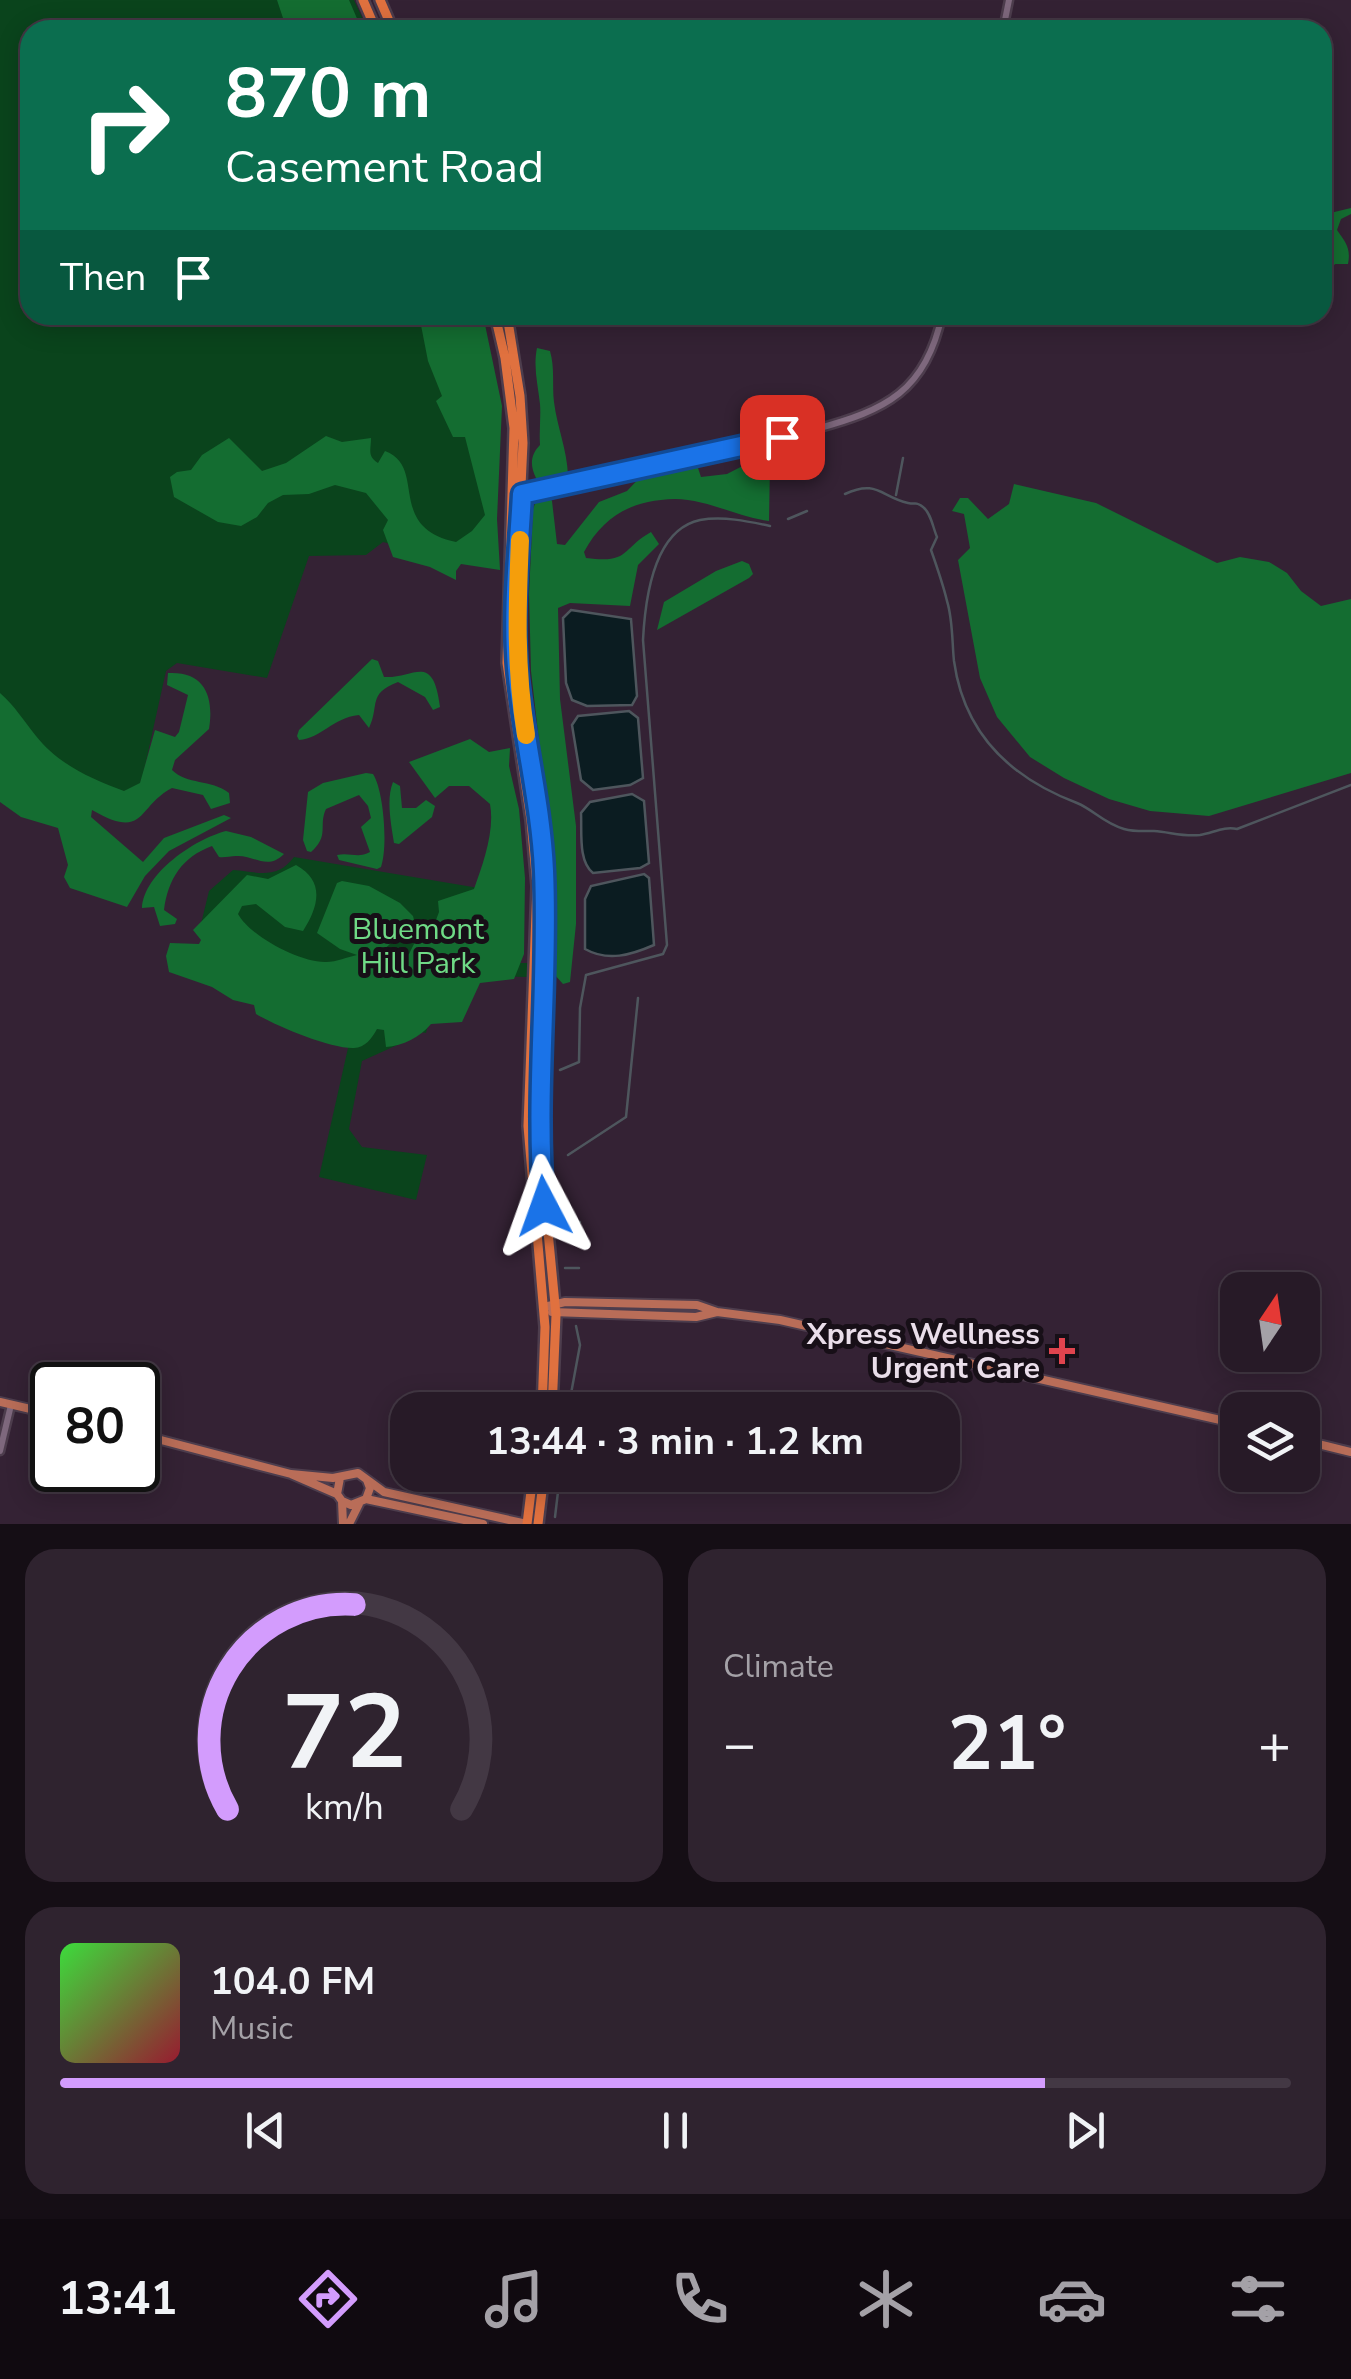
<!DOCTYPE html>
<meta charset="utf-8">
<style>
:root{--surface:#271a27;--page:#2f232f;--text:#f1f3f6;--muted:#a4a1a7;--line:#433844;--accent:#d39cfd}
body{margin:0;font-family:"Nunito Sans",sans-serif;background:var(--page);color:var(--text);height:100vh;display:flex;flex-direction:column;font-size:38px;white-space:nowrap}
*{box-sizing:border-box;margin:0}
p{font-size:32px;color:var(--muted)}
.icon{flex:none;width:55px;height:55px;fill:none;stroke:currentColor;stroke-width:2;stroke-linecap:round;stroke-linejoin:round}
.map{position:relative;height:1524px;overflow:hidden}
.side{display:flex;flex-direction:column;gap:25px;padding:25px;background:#150e15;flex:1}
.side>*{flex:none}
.guide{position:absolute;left:20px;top:20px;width:1312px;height:305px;border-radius:30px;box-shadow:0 5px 25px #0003,0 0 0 2px var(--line);background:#0b6e4f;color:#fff;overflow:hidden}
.needle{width:65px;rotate:13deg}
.tools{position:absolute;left:1220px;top:1272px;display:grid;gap:20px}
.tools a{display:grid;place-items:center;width:100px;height:100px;border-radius:20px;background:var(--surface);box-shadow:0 5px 25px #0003,0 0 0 2px var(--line);font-size:50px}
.speed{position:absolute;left:30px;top:1362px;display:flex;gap:20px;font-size:50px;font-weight:700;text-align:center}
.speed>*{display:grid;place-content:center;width:130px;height:130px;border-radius:50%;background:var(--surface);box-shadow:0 5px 25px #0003,0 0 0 2px var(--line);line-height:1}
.speed .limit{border:5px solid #111;border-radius:15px;background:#fff;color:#111}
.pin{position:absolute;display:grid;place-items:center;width:85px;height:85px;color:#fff;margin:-42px;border-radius:20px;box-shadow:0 5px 15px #0006}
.me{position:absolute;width:110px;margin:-55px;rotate:356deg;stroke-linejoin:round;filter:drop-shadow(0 0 8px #0008)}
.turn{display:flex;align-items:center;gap:35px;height:210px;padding:0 40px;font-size:45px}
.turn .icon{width:130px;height:130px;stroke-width:2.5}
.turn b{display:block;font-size:70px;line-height:85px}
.then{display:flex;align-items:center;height:95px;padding:0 40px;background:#0003;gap:20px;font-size:38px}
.big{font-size:75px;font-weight:700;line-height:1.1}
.side .widget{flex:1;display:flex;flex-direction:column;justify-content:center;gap:15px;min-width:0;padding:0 35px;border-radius:30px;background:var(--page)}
.side .dial{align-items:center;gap:0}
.dial svg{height:260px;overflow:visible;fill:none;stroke:var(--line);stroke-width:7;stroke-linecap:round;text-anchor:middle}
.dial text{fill:var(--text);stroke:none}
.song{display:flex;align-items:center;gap:30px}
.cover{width:120px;height:120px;border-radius:15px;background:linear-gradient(135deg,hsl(120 70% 55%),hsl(350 70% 35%))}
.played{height:10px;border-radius:5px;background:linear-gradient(90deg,var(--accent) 80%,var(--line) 80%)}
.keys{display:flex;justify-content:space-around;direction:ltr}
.heat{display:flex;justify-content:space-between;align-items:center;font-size:55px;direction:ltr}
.side .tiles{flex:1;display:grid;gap:25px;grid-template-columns:1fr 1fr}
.widget:last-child{grid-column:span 2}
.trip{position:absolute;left:390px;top:1392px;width:570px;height:100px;border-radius:30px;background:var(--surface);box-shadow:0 5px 25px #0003,0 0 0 2px var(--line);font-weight:700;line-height:100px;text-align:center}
.dock{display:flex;height:160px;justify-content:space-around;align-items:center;background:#100a10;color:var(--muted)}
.dock .icon{width:70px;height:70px}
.dock .active{color:var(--accent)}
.dock b{font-size:45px;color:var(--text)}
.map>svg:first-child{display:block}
</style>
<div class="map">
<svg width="1351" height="1524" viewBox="0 0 1351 1524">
<rect width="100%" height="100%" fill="#342234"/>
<path fill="#0a441c" d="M 0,0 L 354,0 L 368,30 L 30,30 L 30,315 L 480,315 L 496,557 L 431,555 L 383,542 L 366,555 L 309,556 L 267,678 L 177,663 L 166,671 L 135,811 L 11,747 L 0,693 Z
M 294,857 L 515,894 L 516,963 L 528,963 L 527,977 L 478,976 L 429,1021 L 426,1033 L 409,1030 L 406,1041 L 362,1061 L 349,1129 L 362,1147 L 427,1155 L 416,1200 L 319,1177 L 350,1039 L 198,936 L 209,891 L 233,870 C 258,872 277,880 294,857 Z"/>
<path fill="#146d31" d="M 277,0 L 349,0 L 362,30 L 287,30 Z
M 1351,208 L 1351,214 L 1341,219 L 1337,230 C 1346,243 1351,248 1348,264 L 1335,264 L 1323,282 L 1322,215 Z
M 419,315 L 483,315 L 502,406 L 497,519 L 500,570 L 461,564 L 456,571 L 456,580 L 430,567 L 393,557 L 383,530 L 388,520 L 366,493 L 335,485 L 309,494 L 283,495 L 268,503 L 257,517 L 241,526 L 218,522 L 174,497 L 170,477 L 177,472 L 191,470 L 202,455 L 229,438 L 262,471 L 286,463 L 326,436 L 342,442 L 371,438 C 371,450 367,456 378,463 L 385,451 C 428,467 385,527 456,542 L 472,531 L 485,515 L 465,437 L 453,437 L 436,401 L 442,396 L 428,361 Z
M 537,348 L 550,351 C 555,368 552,385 554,402 C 557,427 567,449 568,476 L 547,480 L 536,478 C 530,466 530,455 540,445 C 539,431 541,418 540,404 C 538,385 533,367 537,348 Z
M 760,457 L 770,464 L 769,521 C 738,517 706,499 675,499 C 633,500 604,515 584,552 L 586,558 C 630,564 621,549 651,532 L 659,544 L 638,565 L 630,606 L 570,603 L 558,608 L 560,699 L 576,826 L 576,924 L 570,982 L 563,984 L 554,974 L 553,864 L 531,671 L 529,594 L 533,509 L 537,498 L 549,496 L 552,501 L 557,544 L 565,545 L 599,502 L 627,491 L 647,470 L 697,465 L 701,477 L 727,474 Z
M 1014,484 L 1096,503 L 1217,563 L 1240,557 L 1269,562 L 1287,573 L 1301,591 L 1321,606 L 1351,599 L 1351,773 L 1209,816 L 1150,811 L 1109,799 L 1064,778 L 1030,757 L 997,717 L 980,678 L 958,560 L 970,548 L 964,514 L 952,511 L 960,498 L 968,498 L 988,519 L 1009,504 Z
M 742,561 L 749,564 L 753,574 L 749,578 L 657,630 L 664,602 L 716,571 Z
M 372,659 L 378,661 L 384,677 C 414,679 433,651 440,707 L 433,710 L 425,697 L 398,682 C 367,694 380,705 369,728 L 359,715 C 332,718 322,738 299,740 L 297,736 L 299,730 Z
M 168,673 C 206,671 214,698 209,729 L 175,760 L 172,770 C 187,785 211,779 229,793 L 230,803 L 211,809 L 203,795 L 172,788 C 136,807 146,841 92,810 L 91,817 L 143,862 L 164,838 L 224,815 L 231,818 L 169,851 L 145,876 L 127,907 L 70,888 L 64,877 L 68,865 L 58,828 L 21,817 L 0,802 L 0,693 C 15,706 23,720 36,736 C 58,764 91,779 124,791 L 140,783 L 155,730 L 175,737 L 179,732 L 188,695 L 167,685 Z
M 470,739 L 489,752 L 510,748 L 509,766 L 519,809 L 525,878 L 524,954 L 514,979 L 480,983 L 462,1022 L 431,1024 C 420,1037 403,1046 386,1047 L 384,1030 L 377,1029 C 372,1038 365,1048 354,1048 C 331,1049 276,1026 256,1014 L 254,1005 L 233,1000 L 212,987 L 169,972 L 166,956 L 170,943 L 199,944 L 201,940 L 193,930 L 247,875 L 268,879 L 296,865 C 325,881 319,906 303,931 L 285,927 L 256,904 L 242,906 L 238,914 C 250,936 300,963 326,962 C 337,962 347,957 357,955 L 340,949 L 317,933 L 337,883 L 342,881 L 369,886 L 400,903 L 413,916 L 417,932 L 410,937 L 401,934 L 380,953 L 373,954 L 376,966 L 384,968 L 409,954 L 417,938 L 433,928 L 439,912 L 438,901 L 474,889 C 483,864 495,831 490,804 L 469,786 L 449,786 L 435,798 L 409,762 Z
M 366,773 L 373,774 C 384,791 388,848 381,867 L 377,869 L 339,860 L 337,855 C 350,852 358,859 370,852 L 361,827 L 371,818 L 368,806 L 359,795 L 326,809 C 318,826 330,835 311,852 L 307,851 L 303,840 L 308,792 L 323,783 Z
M 393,782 L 400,786 L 402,808 L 416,808 L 426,800 L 435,806 L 432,817 L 399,844 L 394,843 C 391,824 386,799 393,782 Z
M 226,831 L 251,837 L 284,854 C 267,871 255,855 236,856 C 230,856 224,858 219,857 L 212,846 C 182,857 168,879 164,910 L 177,919 L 175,924 L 160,926 L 154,907 L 142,908 C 144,873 195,839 226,831 Z"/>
<path fill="#0b1c21" stroke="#4e565d" stroke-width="2.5" d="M 571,610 L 631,619 L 637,696 L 632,705 L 587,706 L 572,700 L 566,683 L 563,618 Z
M 629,711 L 638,718 L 643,778 L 630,785 L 593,790 L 581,780 L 572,725 L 578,716 Z
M 632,794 L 644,801 L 649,863 L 640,868 L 593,873 C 578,861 582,832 581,813 L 590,802 Z
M 644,874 L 649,878 L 654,945 C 631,955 608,962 585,949 L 585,899 L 591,886 Z"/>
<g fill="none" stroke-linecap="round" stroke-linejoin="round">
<path stroke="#4e565d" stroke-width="2.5" d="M 845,494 C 877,479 881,497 908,503 C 917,505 915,501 923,507 C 931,513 933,528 937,537 L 931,550 C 937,567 943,584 947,601 C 953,620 952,643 954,661 C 964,734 1011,778 1077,803 C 1094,810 1103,823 1124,829 C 1135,832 1144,831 1154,831 C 1170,832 1183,837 1200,835 C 1213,833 1224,826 1237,829 L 1351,785
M 896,495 L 903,458
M 788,519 L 807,511
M 560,1070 L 579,1062 L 580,1008 L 586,975 L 663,954 L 667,945 L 643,640 C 645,601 653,530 700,520 C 723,516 747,521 770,526
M 568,1155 L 626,1117 L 638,998
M 564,1221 L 580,1222
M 565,1268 L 579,1268
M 568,1410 L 580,1345 L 576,1326
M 555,1517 L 560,1475"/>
<g stroke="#4d3d4d" stroke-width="11">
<path id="minor" d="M 1003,30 L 1009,0
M 518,494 L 816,429 C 886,410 926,391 942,315
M 0,1451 L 11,1405"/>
</g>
<g stroke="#4d3d4d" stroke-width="12">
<path id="major" d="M 544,1307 L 565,1302 L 697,1305 L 717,1312 L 780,1320 L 1238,1424
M 552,1312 L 696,1317 L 717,1312
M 0,1402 L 52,1414
M 138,1434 L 291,1474 L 337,1494
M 1302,1440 L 1351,1452
M 291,1474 L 333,1478 L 358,1473 L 384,1492 L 527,1524
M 340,1478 L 337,1494 L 342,1501 L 351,1505 L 366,1499 L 370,1488 L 367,1480
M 366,1499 L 483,1524
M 342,1501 L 343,1524
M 349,1524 L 359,1504"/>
</g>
<g stroke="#4d3d4d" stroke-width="14">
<path id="highway" d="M 363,0 L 376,30
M 380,0 L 393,30
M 495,315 L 505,358 L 514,428 L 507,663 L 531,820 L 537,886 L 528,1126 L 545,1327 L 542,1410
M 507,315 L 520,396 L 523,443 L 515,615 L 516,663 L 540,819 L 544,869 L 540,1148 L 556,1315 L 552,1410
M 527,1524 L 533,1475
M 538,1524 L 544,1475"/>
</g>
<use href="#minor" stroke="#7e687d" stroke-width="6"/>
<use href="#major" stroke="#b96d58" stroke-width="8"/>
<use href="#highway" stroke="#e0713f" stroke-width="9"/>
</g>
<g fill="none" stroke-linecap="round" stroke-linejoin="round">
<g stroke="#114b97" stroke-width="25">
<path id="route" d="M 544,1206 C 534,1095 549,983 544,871 C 541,803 523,736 517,668 C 512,610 519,551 522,494 L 782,437"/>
</g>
<use href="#route" stroke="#1a73e8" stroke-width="18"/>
<path stroke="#f59e0b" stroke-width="18" d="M 520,540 C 517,608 515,667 526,735"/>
</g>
<path fill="#e0444e" stroke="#170f17" stroke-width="4" d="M1057 1336h10v10h10v10h-10v10h-10v-10h-10v-10h10z"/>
<g text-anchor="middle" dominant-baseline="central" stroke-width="10" stroke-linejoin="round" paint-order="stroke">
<g font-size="30" fill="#6fda86" stroke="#170f17">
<text x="418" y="929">Bluemont<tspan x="418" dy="34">Hill Park</tspan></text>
</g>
<g font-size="30" font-weight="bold" fill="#eadeea" stroke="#170f17" text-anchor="end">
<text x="1040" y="1334">Xpress Wellness<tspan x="1040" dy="34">Urgent Care</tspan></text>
</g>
</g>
</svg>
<div class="tools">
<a><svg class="needle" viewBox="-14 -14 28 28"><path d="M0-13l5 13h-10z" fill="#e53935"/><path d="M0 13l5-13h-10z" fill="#a4a1a7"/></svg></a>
<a><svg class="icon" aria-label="layers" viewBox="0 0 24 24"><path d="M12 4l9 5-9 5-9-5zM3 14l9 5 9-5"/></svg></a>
</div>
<div class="speed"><div class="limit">80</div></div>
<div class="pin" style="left:782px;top:437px;background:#d93025"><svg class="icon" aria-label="arrive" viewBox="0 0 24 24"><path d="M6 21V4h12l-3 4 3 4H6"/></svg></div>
<svg class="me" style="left:544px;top:1206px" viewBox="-20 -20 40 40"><path d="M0-17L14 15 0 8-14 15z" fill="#1a73e8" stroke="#fff" stroke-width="4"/></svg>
<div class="trip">13:44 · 3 min · 1.2 km</div>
<div class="guide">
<div class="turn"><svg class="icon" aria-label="right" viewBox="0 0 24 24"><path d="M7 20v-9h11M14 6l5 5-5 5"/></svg><div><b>870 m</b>Casement Road</div></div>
<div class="then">Then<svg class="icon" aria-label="arrive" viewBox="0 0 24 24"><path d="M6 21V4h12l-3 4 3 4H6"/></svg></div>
</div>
</div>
<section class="side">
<div class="tiles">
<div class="widget dial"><svg viewBox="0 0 100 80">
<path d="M14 69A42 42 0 1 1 86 69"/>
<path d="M14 69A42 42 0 0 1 53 6" stroke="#d39cfd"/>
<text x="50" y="56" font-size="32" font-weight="700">72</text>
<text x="50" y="72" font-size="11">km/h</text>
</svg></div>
<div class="widget"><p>Climate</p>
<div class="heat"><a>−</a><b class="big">21°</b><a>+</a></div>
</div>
<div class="widget">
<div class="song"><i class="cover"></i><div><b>104.0 FM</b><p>Music</p></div></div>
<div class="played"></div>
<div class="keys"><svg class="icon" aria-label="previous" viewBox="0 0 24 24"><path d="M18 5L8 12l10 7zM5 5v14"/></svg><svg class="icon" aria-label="pause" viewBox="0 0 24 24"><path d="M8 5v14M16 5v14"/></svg><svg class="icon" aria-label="next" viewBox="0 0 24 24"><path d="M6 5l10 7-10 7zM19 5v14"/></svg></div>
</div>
</div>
</section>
<nav class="dock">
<b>13:41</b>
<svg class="icon active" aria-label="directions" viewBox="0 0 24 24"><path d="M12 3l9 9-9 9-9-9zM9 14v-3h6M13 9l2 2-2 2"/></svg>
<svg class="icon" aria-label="music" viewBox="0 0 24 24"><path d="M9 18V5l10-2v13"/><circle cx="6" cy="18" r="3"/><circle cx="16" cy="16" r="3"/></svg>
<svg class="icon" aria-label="phone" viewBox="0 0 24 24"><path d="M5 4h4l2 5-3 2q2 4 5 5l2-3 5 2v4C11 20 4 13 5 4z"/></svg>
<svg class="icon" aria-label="climate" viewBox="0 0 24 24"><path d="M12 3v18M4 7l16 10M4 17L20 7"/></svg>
<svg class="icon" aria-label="car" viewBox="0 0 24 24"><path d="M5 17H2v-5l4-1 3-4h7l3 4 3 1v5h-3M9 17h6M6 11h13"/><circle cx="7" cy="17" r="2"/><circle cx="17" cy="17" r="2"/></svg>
<svg class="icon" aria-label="filters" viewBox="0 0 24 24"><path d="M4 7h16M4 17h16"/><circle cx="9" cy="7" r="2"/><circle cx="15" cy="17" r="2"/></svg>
</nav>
